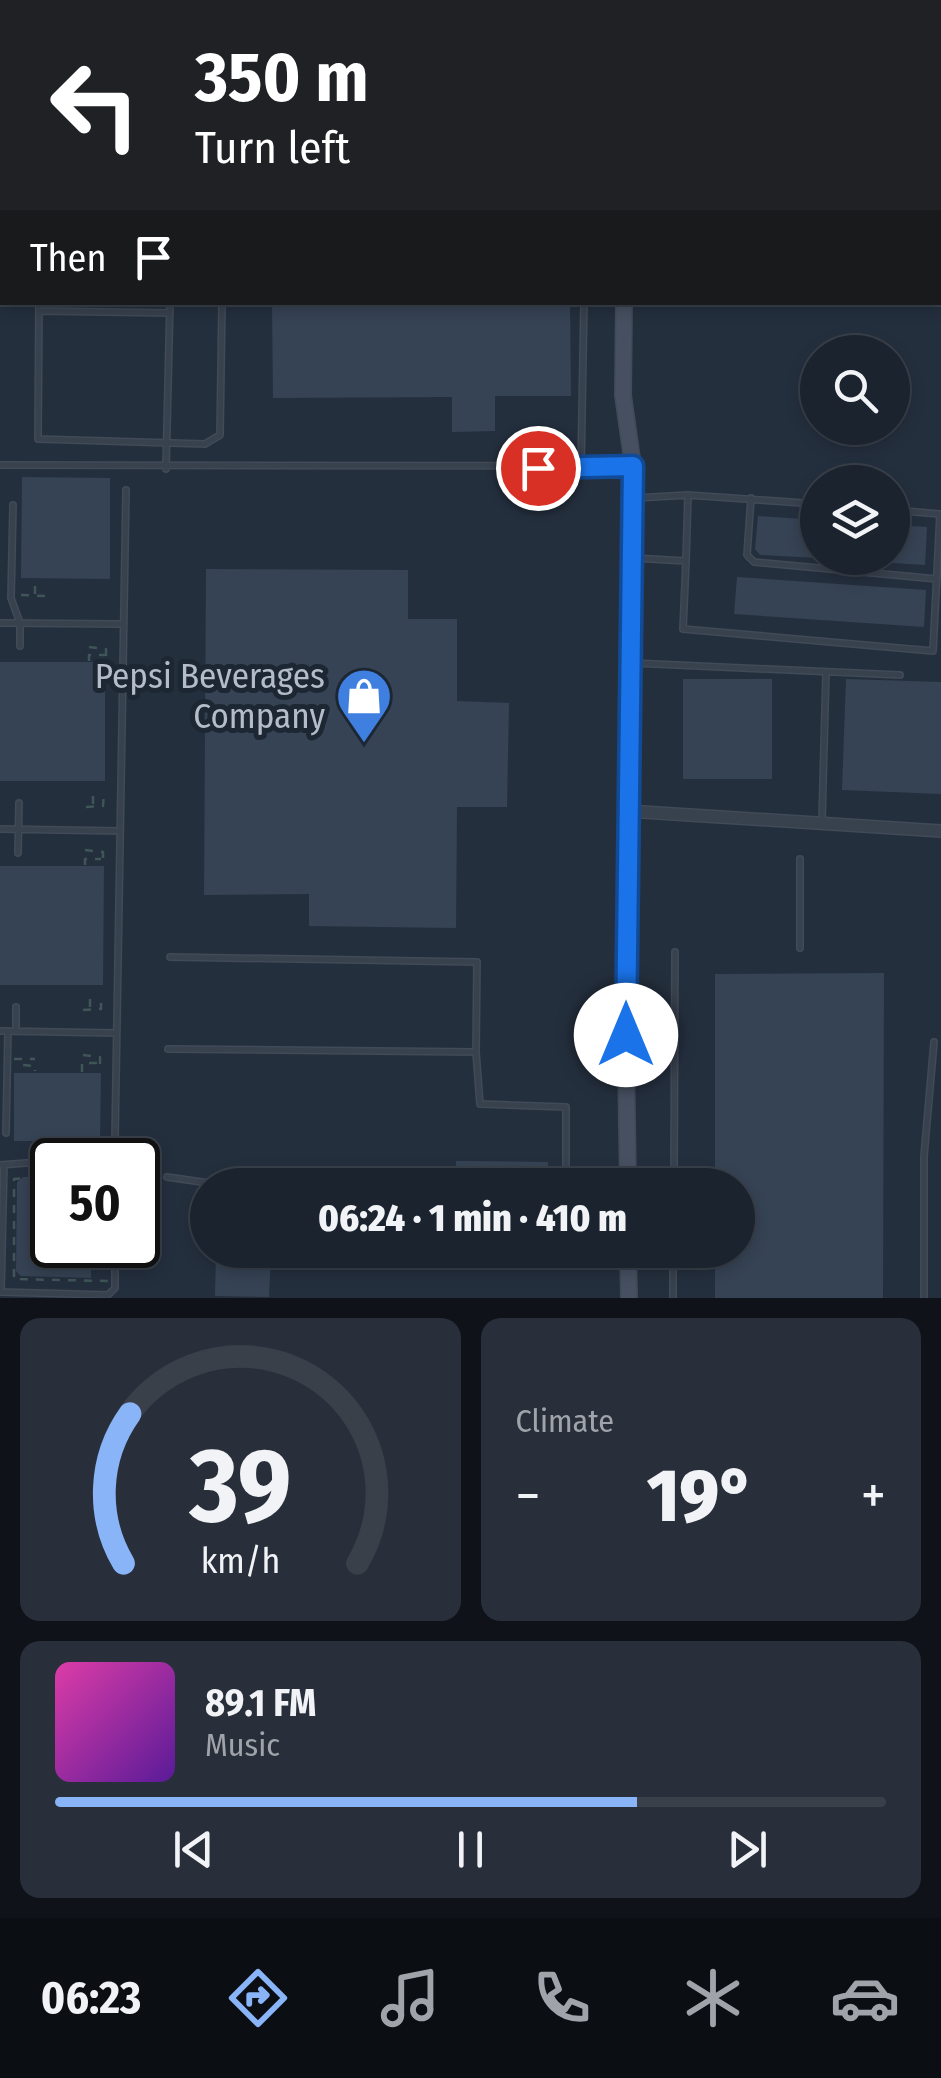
<!DOCTYPE html>
<meta charset="utf-8">
<style>
:root{--surface:#1b232e;--page:#282f3a;--text:#f1f3f6;--muted:#a0a4aa;--line:#39404a;--accent:#8ab4f8}
body{margin:0;font-family:"Fira Sans Condensed",sans-serif;background:var(--page);color:var(--text);height:100vh;display:flex;flex-direction:column;font-size:38px;white-space:nowrap}
*{box-sizing:border-box;margin:0}
p{font-size:32px;color:var(--muted)}
.icon{flex:none;width:55px;height:55px;fill:none;stroke:currentColor;stroke-width:2;stroke-linecap:round;stroke-linejoin:round}
.map{position:relative;height:1298px;overflow:hidden}
.details{display:flex;flex-direction:column;gap:20px;padding:20px;background:#0f1319;flex:1}
.details>*{flex:none}
.top-card{position:absolute;left:0px;top:0px;width:942px;height:305px;box-shadow:0 5px 15px #0003,0 0 0 2px var(--line);background:#202124;color:#fff;overflow:hidden}
.controls{position:absolute;left:800px;top:335px;display:grid;gap:20px}
.controls a{display:grid;place-items:center;width:110px;height:110px;border-radius:50%;background:var(--surface);box-shadow:0 5px 15px #0003,0 0 0 2px var(--line);font-size:50px}
.speed{position:absolute;left:30px;top:1138px;display:flex;gap:20px;font-size:50px;font-weight:700;text-align:center}
.speed>*{display:grid;place-content:center;width:130px;height:130px;border-radius:50%;background:var(--surface);box-shadow:0 5px 15px #0003,0 0 0 2px var(--line);line-height:1}
.speed .limit{border:5px solid #111;border-radius:15px;background:#fff;color:#111}
.pin{position:absolute;display:grid;place-items:center;width:85px;height:85px;color:#fff;margin:-42px;border:5px solid #fff;border-radius:50%;box-shadow:0 2px 10px #0007}
.me{position:absolute;width:110px;margin:-55px;rotate:0deg;stroke-linejoin:round;filter:drop-shadow(0 0 8px #0008)}
.turn{display:flex;align-items:center;gap:35px;height:210px;padding:0 30px;font-size:45px}
.turn .icon{width:130px;height:130px;stroke-width:2.5}
.turn b{display:block;font-size:70px;line-height:85px}
.then{display:flex;align-items:center;height:95px;padding:0 30px;background:#0003;gap:20px;font-size:38px}
.big{font-size:75px;font-weight:800;line-height:1.1}
.details .tile{flex:1;display:flex;flex-direction:column;justify-content:center;gap:15px;min-width:0;padding:0 35px;border-radius:20px;background:var(--page)}
.details .dial{align-items:center;gap:0}
.dial svg{height:260px;overflow:visible;fill:none;stroke:var(--line);stroke-width:7;stroke-linecap:round;text-anchor:middle}
.dial text{fill:var(--text);stroke:none}
.song{display:flex;align-items:center;gap:30px}
.cover{width:120px;height:120px;border-radius:15px;background:linear-gradient(135deg,hsl(320 70% 55%),hsl(270 70% 35%))}
.played{height:10px;border-radius:5px;background:linear-gradient(90deg,var(--accent) 70%,var(--line) 70%)}
.keys{display:flex;justify-content:space-around;direction:ltr}
.heat{display:flex;justify-content:space-between;align-items:center;font-size:55px;direction:ltr}
.details .tiles{flex:1;display:grid;gap:20px;grid-template-columns:1fr 1fr}
.tile:last-child{grid-column:span 2}
.trip{position:absolute;left:190px;top:1168px;width:565px;height:100px;border-radius:50px;background:var(--surface);box-shadow:0 5px 15px #0003,0 0 0 2px var(--line);font-weight:800;line-height:100px;text-align:center}
.tabs{display:flex;height:160px;justify-content:space-around;align-items:center;background:#0b0e12;color:var(--muted)}
.tabs .icon{width:70px;height:70px}
.tabs .selected{color:var(--accent)}
.tabs b{font-size:45px;color:var(--text)}
.map>svg:first-child{display:block}
</style>
<div class="map">
<svg width="941" height="1298" viewBox="0 0 941 1298">
<rect width="100%" height="100%" fill="#242f3e"/>
<path fill="#364354" d="M 272,302 L 570,302 L 571,396 L 495,396 L 495,431 L 452,432 L 452,397 L 273,398 Z
M 22,477 L 110,478 L 110,579 L 21,578 Z
M 758,516 L 818,520 L 818,558 L 760,555 L 755,549 Z
M 892,525 L 927,527 L 925,565 L 892,563 Z
M 206,569 L 408,570 L 408,619 L 457,619 L 457,701 L 509,703 L 507,807 L 457,807 L 456,928 L 309,926 L 309,894 L 204,895 Z
M 737,577 L 926,590 L 924,627 L 734,614 Z
M 0,662 L 105,662 L 105,781 L 0,781 Z
M 683,679 L 772,679 L 772,779 L 683,779 Z
M 846,679 L 941,682 L 941,794 L 842,790 Z
M 0,866 L 104,866 L 103,985 L 0,985 Z
M 884,973 L 883,1298 L 715,1298 L 715,1250 L 738,1250 L 738,1185 L 715,1185 L 715,974 Z
M 14,1073 L 101,1073 L 100,1141 L 14,1141 Z
M 456,1161 L 548,1162 L 548,1185 L 456,1185 Z
M 23,1177 L 52,1177 L 52,1245 L 91,1245 L 91,1278 L 21,1276 L 16,1271 L 17,1182 Z
M 216,1251 L 271,1252 L 269,1297 L 215,1296 Z"/>
<g fill="none" stroke-linecap="round" stroke-linejoin="round">
<g stroke="#414a57" stroke-width="8">
<path id="lane" d="M 85,2 L 85,0
M 177,2 L 177,0
M 395,2 L 395,0
M 491,2 L 491,0
M 0,160 L 2,160
M 39,302 L 38,439 L 205,444 L 220,435 L 222,302
M 39,311 L 170,313
M 0,465 L 630,466
M 581,468 L 584,302
M 166,469 L 170,302
M 636,498 L 688,495 L 818,504
M 751,498 L 747,555 L 754,562 L 937,579
M 13,505 L 11,598 L 20,623 L 20,646
M 633,558 L 686,561 L 683,629 L 933,651 L 940,514 L 892,510
M 686,561 L 688,495
M 0,623 L 122,624
M 633,663 L 900,675
M 822,821 L 826,673
M 0,829 L 120,831
M 18,853 L 19,803
M 800,859 L 800,948
M 170,957 L 477,962 L 476,1052
M 16,1007 L 16,1031
M 0,1031 L 116,1033
M 168,1049 L 476,1052 L 480,1104 L 566,1107 L 566,1185
M 6,1133 L 8,1031
M 115,1138 L 126,490
M 0,1165 L 52,1161
M 167,1177 L 223,1185
M 674,1185 L 675,952
M 0,1292 L 108,1295 L 115,1288 L 115,1245
M 1,1292 L 4,1165
M 673,1298 L 673,1250
M 924,1298 L 924,1156 L 934,1042"/>
</g>
<g stroke="#414a57" stroke-width="14">
<path id="street" d="M 940,162 L 941,162
M 627,811 L 941,831"/>
</g>
<g stroke="#414a57" stroke-width="18">
<path id="secondary" d="M 629,2 L 629,0
M 624,302 L 623,395 L 633,466 L 625,998 L 628,1185
M 628,1250 L 629,1298"/>
</g>
<path stroke="#3f5557" stroke-width="2.5" stroke-dasharray="8 8" stroke-linecap="butt" d="M 65,2 L 65,0
M 35,594 L 35,583
M 21,595 L 45,596
M 89,647 L 106,649 L 106,661
M 89,661 L 89,655 L 105,655
M 93,804 L 93,791
M 86,807 L 103,806 L 104,791
M 85,850 L 103,852 L 103,865
M 85,865 L 85,859 L 101,859
M 90,1007 L 90,995
M 83,1010 L 101,1009 L 101,995
M 83,1055 L 100,1057 L 100,1072
M 14,1059 L 35,1059
M 23,1065 L 35,1066 L 35,1071
M 82,1072 L 82,1063 L 99,1063
M 52,1176 L 14,1179 L 14,1279 L 108,1281"/>
<use href="#lane" stroke="#38414e" stroke-width="5"/>
<use href="#street" stroke="#38414e" stroke-width="11"/>
<use href="#secondary" stroke="#465061" stroke-width="15"/>
</g>
<g fill="none" stroke-linecap="round" stroke-linejoin="round">
<g stroke="#114b97" stroke-width="25">
<path id="route" d="M 538,468 L 633,466 L 626,1035"/>
</g>
<use href="#route" stroke="#1a73e8" stroke-width="18"/>
</g>
<defs>
<g id="shop-pin" transform="scale(2.875)"><path d="M0 17L-7.5 6A9.5 9.5 0 1 1 7.5 6Z" fill="#3f7fe0" stroke="#1d2633"/><path d="M-5-2.5h2.3a2.7 3.5 0 0 1 5.4 0H5L5.5 6h-11ZM-1.5-2.5h3a1.5 2.3 0 0 0-3 0Z" fill="#fff"/></g>
</defs>
<g fill-rule="evenodd">
<use href="#shop-pin" x="364" y="696"/>
</g>
<g text-anchor="middle" dominant-baseline="central" stroke-width="10" stroke-linejoin="round" paint-order="stroke">
<g font-size="35" fill="#b4bcc9" stroke="#1d2633" text-anchor="end">
<text x="325" y="676">Pepsi Beverages<tspan x="325" dy="40">Company</tspan></text>
</g>
</g>
</svg>
<div class="controls">
<a><svg class="icon" aria-label="search" viewBox="0 0 24 24"><circle cx="10" cy="10" r="6"/><path d="M15 15l6 6"/></svg></a>
<a><svg class="icon" aria-label="layers" viewBox="0 0 24 24"><path d="M12 4l9 5-9 5-9-5zM3 14l9 5 9-5"/></svg></a>
</div>
<div class="speed"><div class="limit">50</div></div>
<div class="pin" style="left:538px;top:468px;background:#d93025"><svg class="icon" aria-label="arrive" viewBox="0 0 24 24"><path d="M6 21V4h12l-3 4 3 4H6"/></svg></div>
<svg class="me" style="left:626px;top:1035px" viewBox="-20 -20 40 40"><circle r="19" fill="#fff"/><path d="M0-13L10 11 0 6-10 11z" fill="#1a73e8"/></svg>
<div class="trip">06:24 · 1 min · 410 m</div>
<div class="top-card">
<div class="turn"><svg class="icon" aria-label="left" viewBox="0 0 24 24"><path d="M17 20v-9H6M10 6l-5 5 5 5"/></svg><div><b>350 m</b>Turn left</div></div>
<div class="then">Then<svg class="icon" aria-label="arrive" viewBox="0 0 24 24"><path d="M6 21V4h12l-3 4 3 4H6"/></svg></div>
</div>
</div>
<section class="details">
<div class="tiles">
<div class="tile dial"><svg viewBox="0 0 100 80">
<path d="M14 69A42 42 0 1 1 86 69"/>
<path d="M14 69A42 42 0 0 1 16 23" stroke="#8ab4f8"/>
<text x="50" y="56" font-size="32" font-weight="700">39</text>
<text x="50" y="72" font-size="11">km/h</text>
</svg></div>
<div class="tile"><p>Climate</p>
<div class="heat"><a>−</a><b class="big">19°</b><a>+</a></div>
</div>
<div class="tile">
<div class="song"><i class="cover"></i><div><b>89.1 FM</b><p>Music</p></div></div>
<div class="played"></div>
<div class="keys"><svg class="icon" aria-label="previous" viewBox="0 0 24 24"><path d="M18 5L8 12l10 7zM5 5v14"/></svg><svg class="icon" aria-label="pause" viewBox="0 0 24 24"><path d="M8 5v14M16 5v14"/></svg><svg class="icon" aria-label="next" viewBox="0 0 24 24"><path d="M6 5l10 7-10 7zM19 5v14"/></svg></div>
</div>
</div>
</section>
<nav class="tabs">
<b>06:23</b>
<svg class="icon selected" aria-label="directions" viewBox="0 0 24 24"><path d="M12 3l9 9-9 9-9-9zM9 14v-3h6M13 9l2 2-2 2"/></svg>
<svg class="icon" aria-label="music" viewBox="0 0 24 24"><path d="M9 18V5l10-2v13"/><circle cx="6" cy="18" r="3"/><circle cx="16" cy="16" r="3"/></svg>
<svg class="icon" aria-label="phone" viewBox="0 0 24 24"><path d="M5 4h4l2 5-3 2q2 4 5 5l2-3 5 2v4C11 20 4 13 5 4z"/></svg>
<svg class="icon" aria-label="climate" viewBox="0 0 24 24"><path d="M12 3v18M4 7l16 10M4 17L20 7"/></svg>
<svg class="icon" aria-label="car" viewBox="0 0 24 24"><path d="M5 17H2v-5l4-1 3-4h7l3 4 3 1v5h-3M9 17h6M6 11h13"/><circle cx="7" cy="17" r="2"/><circle cx="17" cy="17" r="2"/></svg>
</nav>
